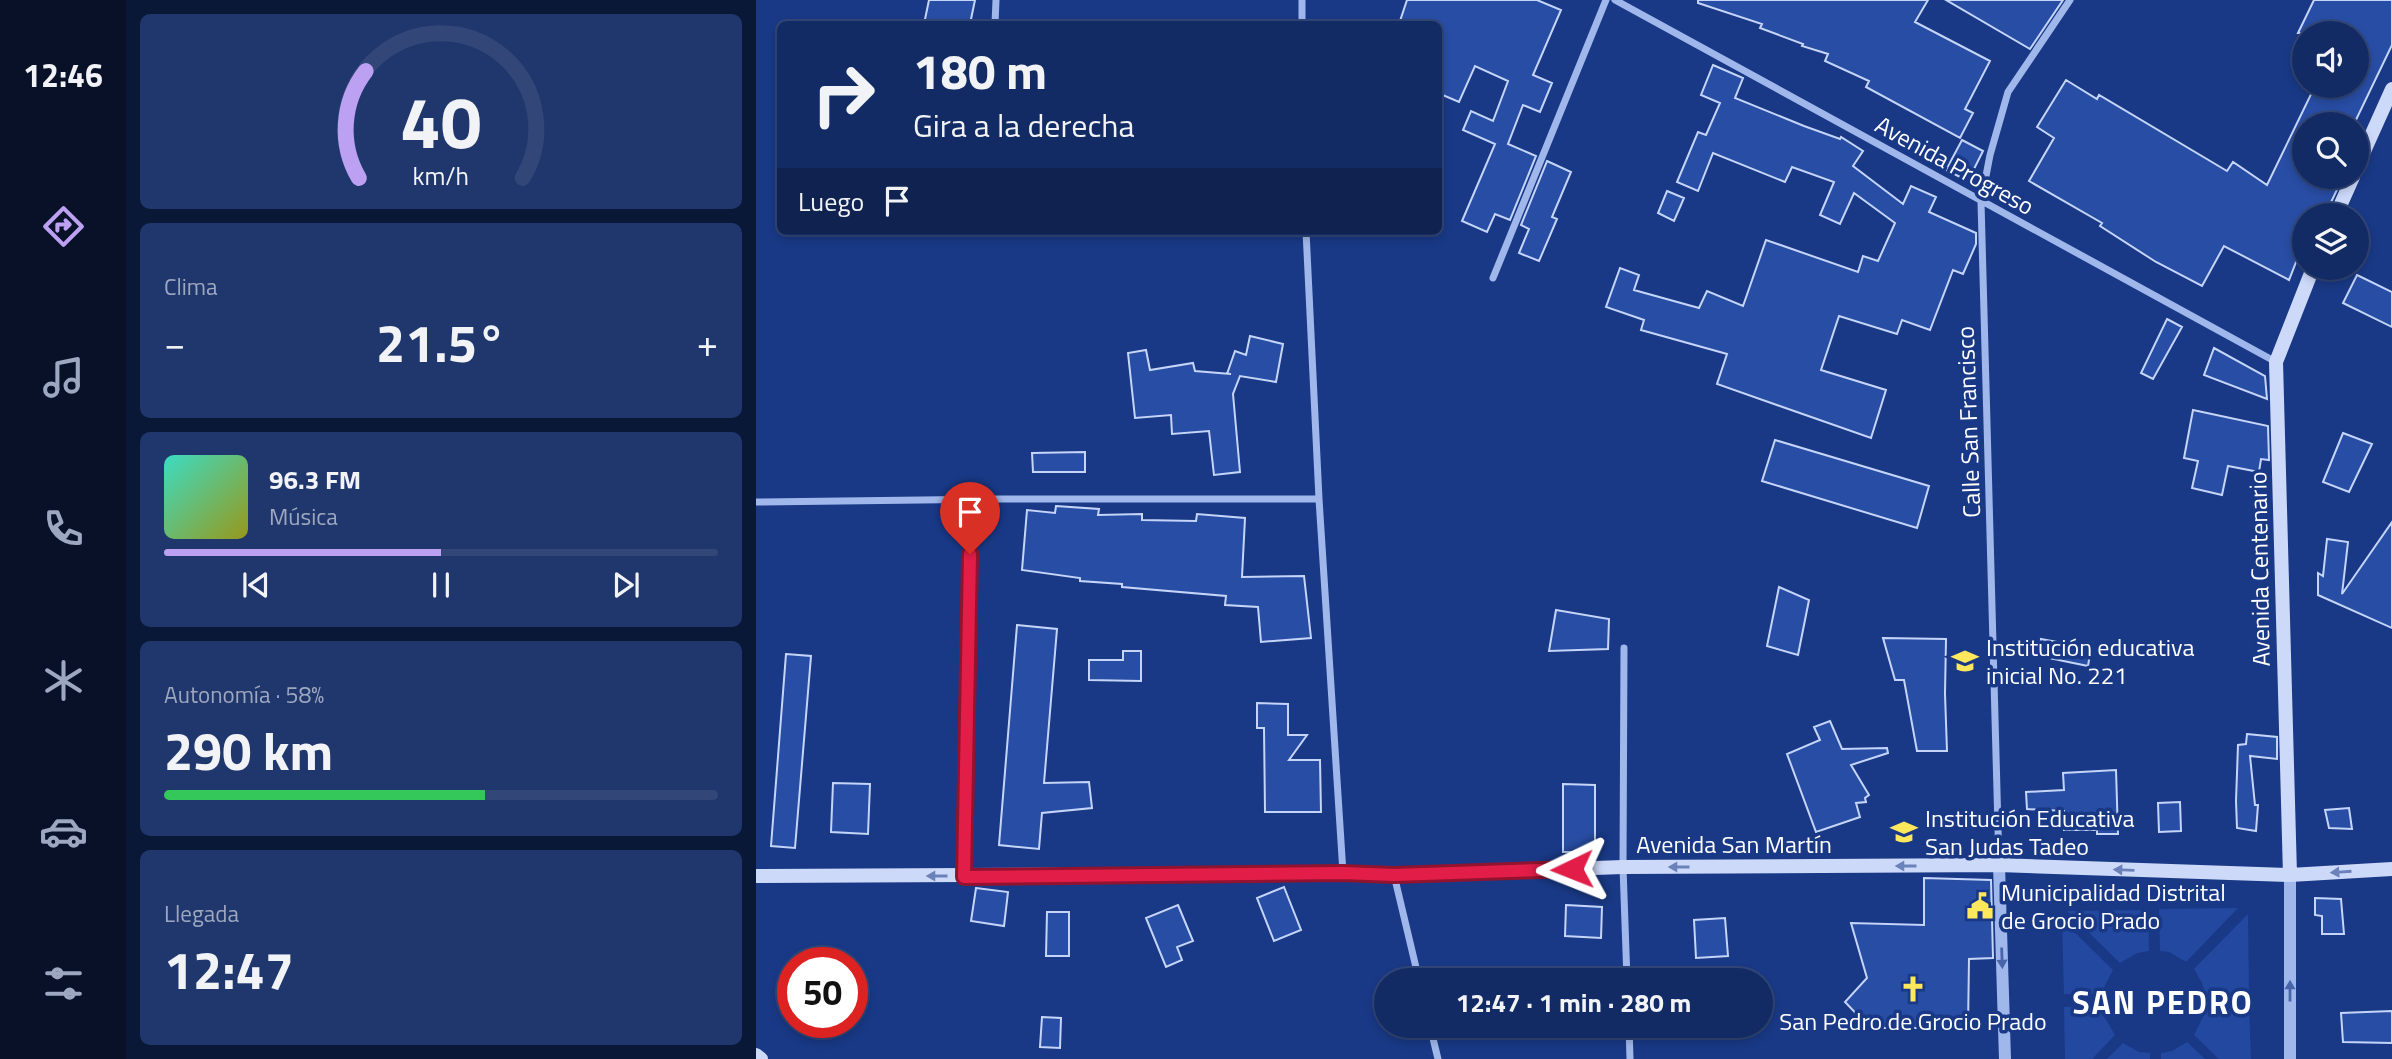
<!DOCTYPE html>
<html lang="es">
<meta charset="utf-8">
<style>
:root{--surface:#132b64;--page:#20376d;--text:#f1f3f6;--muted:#9da7bf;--line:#324778;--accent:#bca0f2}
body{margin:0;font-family:"Titillium Web",sans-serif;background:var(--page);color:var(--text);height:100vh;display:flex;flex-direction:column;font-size:26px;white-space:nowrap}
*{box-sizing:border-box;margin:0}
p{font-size:23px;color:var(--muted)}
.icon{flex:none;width:38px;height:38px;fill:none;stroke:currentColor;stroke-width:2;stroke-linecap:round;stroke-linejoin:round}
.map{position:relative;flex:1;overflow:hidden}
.sheet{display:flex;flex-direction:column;gap:14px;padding:14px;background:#0a1837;width:630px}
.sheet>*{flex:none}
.banner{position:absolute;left:21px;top:21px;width:665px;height:214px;border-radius:10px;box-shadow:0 4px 10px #0003,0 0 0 2px var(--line);background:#132b64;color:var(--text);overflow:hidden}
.controls{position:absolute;left:1536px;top:21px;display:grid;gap:14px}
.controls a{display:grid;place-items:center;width:77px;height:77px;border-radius:50%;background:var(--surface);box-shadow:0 4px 10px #0003,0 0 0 2px var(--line);font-size:35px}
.speed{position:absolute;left:21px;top:947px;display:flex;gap:14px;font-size:35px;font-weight:700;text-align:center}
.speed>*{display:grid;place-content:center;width:91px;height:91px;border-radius:50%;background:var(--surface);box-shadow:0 4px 10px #0003,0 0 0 2px var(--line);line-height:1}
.speed .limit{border:10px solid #d22;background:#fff;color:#111}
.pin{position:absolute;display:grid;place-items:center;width:60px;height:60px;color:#fff;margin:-72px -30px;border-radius:50% 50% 50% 0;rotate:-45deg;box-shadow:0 0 7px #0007}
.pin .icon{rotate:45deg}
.me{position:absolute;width:77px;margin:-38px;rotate:268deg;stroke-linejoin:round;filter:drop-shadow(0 0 5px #0008)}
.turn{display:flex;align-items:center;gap:24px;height:147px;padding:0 21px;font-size:32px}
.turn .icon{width:91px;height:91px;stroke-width:2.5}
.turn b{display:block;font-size:49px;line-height:60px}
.then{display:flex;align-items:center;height:66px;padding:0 21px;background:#0003;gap:14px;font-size:26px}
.big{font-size:52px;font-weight:700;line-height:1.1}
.sheet .widget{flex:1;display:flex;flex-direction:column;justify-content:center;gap:10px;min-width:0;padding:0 24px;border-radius:10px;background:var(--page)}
.sheet .dial{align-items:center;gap:0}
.dial svg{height:182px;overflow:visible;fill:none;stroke:var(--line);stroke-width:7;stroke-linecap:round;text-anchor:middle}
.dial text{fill:var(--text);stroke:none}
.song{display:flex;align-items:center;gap:21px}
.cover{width:84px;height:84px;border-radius:10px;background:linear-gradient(135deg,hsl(170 70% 55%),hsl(60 70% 35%))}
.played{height:7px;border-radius:4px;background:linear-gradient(90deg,var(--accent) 50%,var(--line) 50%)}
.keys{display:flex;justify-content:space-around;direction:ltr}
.heat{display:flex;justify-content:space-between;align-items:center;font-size:38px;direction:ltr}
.charge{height:10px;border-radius:5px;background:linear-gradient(90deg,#34c759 58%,var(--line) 0)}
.trip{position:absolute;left:618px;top:968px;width:399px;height:70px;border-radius:35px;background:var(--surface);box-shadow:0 4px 10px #0003,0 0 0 2px var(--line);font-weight:700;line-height:70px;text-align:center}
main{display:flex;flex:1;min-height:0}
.tab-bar{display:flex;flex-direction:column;width:126px;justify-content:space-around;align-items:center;background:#081128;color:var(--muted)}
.tab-bar .icon{width:49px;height:49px}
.tab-bar .on{color:var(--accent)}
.tab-bar b{font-size:32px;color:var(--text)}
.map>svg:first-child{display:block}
</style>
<main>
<nav class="tab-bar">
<b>12:46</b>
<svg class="icon on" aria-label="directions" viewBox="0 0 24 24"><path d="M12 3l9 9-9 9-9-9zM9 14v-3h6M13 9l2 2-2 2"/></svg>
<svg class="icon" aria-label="music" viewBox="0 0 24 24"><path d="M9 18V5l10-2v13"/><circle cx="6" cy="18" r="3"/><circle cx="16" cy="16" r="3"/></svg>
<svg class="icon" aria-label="phone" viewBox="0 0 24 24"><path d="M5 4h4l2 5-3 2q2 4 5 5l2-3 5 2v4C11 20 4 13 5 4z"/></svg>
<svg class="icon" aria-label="climate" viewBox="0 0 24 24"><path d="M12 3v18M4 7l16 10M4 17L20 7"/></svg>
<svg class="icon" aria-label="car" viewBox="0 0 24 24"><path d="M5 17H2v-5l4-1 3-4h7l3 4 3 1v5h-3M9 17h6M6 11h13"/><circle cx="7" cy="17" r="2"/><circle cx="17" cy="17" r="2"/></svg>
<svg class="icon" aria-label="filters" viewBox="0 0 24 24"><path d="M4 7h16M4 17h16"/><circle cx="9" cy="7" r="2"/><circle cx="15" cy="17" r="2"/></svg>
</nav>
<section class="sheet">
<div class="widget dial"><svg viewBox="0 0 100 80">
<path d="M14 69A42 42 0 1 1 86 69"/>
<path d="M14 69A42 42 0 0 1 17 22" stroke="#bca0f2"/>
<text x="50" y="56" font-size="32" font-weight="700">40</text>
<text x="50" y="72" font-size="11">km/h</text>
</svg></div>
<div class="widget"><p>Clima</p>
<div class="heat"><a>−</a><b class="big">21.5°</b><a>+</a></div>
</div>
<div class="widget">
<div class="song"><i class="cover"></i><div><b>96.3 FM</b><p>Música</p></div></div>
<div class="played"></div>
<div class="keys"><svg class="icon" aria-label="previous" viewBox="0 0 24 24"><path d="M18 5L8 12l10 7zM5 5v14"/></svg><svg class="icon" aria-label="pause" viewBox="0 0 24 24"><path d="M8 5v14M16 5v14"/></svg><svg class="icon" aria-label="next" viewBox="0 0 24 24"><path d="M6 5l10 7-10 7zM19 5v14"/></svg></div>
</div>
<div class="widget"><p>Autonomía · 58%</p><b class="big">290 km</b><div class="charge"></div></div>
<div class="widget"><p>Llegada</p><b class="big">12:47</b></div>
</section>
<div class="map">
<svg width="1636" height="1059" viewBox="0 0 1636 1059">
<rect width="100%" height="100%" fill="#193986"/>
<path fill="#22489f" d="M 1482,908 L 1430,962 L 1413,952 L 1404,951 L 1403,909 Z
M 1392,910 L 1393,951 L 1381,953 L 1364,963 L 1311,911 Z
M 1492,914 L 1493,993 L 1449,993 L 1446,983 L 1438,969 Z
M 1306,920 L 1357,970 L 1349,985 L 1347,994 L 1308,994 Z
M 1347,1006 L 1349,1018 L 1359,1035 L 1336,1059 L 1309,1059 L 1308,1007 Z
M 1449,1006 L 1493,1006 L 1495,1059 L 1463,1059 L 1438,1035 L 1448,1015 Z
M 1431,1042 L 1449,1059 L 1405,1059 L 1405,1053 L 1416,1051 Z
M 1367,1043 L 1383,1052 L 1394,1053 L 1394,1059 L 1351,1059 Z"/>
<path fill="#284da4" stroke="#c5d5f9" stroke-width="2" d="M 173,0 L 219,0 L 214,24 L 168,24 Z
M 651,0 L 781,0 L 805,10 L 777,75 L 796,83 L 784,112 L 767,105 L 752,144 L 780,156 L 754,220 L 739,214 L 731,232 L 706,221 L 739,144 L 707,130 L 715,111 L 737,121 L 752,81 L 719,66 L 703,102 L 682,93 L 682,24 L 643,24 Z
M 942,0 L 1172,0 L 1159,22 L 1234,61 L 1209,109 L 1217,113 L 1204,138 L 1110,87 L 1113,81 L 1069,61 L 1072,54 L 1046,46 L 1047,44 L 1004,28 L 1006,24 L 942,3 Z
M 1190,0 L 1307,0 L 1274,49 Z
M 1558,0 L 1636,0 L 1636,45 L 1598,124 L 1549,124 L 1549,177 L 1587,177 L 1569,215 L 1549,215 L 1549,239 L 1533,280 L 1468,246 L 1446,286 L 1400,262 L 1344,226 L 1346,223 L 1273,181 L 1298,138 L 1281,127 L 1310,80 L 1341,99 L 1343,95 L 1471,171 L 1477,162 L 1511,185 L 1559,86 L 1601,86 L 1601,33 L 1542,33 Z
M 957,65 L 987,78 L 979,98 L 1048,126 L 1084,139 L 1085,137 L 1107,151 L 1097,166 L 1147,204 L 1155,186 L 1180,197 L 1173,212 L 1220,233 L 1220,244 L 1207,274 L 1197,270 L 1174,330 L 1146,320 L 1141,334 L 1083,316 L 1065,370 L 1130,390 L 1115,438 L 961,384 L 971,354 L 885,330 L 888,320 L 850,307 L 864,268 L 883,275 L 878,290 L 943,308 L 951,291 L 987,306 L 1010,240 L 1102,272 L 1107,256 L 1122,261 L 1139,223 L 1098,193 L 1084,224 L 1064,215 L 1078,182 L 1036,167 L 1029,182 L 957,153 L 942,191 L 921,182 L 942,132 L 950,135 L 964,103 L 945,95 Z
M 1206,140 L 1227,151 L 1212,181 L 1190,170 Z
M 791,161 L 815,172 L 796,217 L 801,219 L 783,261 L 763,253 L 773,229 L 765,225 Z
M 911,191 L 928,198 L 918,221 L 902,213 Z
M 1601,275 L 1636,292 L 1636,327 L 1587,303 Z
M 1411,319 L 1426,327 L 1397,379 L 1385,373 Z
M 494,336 L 527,344 L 520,382 L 484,376 L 477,394 L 484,472 L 458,475 L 453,431 L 416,434 L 415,415 L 379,418 L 372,353 L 390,350 L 394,370 L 437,363 L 439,371 L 475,374 L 471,374 L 479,351 L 490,355 Z
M 1458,348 L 1509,376 L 1511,399 L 1448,375 Z
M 1437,410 L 1512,426 L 1513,460 L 1505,459 L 1503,472 L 1472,466 L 1466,495 L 1436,488 L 1442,461 L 1428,458 Z
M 1587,433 L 1616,444 L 1593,492 L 1567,482 Z
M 1019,440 L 1173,486 L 1161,528 L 1006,481 Z
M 329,452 L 329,472 L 277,472 L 276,453 Z
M 300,506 L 343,509 L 342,515 L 386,514 L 386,520 L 440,521 L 441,514 L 489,518 L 486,577 L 548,576 L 555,638 L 505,642 L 502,607 L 469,605 L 470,596 L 366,587 L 366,584 L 324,581 L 324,578 L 266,570 L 271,510 L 299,513 Z
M 1636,522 L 1636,628 L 1562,595 L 1562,573 L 1567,576 L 1571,539 L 1592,542 L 1586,594 Z
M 1023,587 L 1053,600 L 1042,655 L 1011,646 Z
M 800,610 L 853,619 L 852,649 L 793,651 Z
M 261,625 L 301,629 L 288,783 L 333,782 L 336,808 L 286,813 L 283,849 L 243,845 Z
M 1127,638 L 1190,639 L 1189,694 L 1191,751 L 1161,751 L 1148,680 L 1139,680 Z
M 1285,639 L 1335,648 L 1332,666 L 1283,656 Z
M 367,651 L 385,651 L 385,681 L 333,680 L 333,660 L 367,660 Z
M 30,654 L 55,656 L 39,848 L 15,846 Z
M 501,703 L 532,704 L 532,735 L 551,735 L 533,760 L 564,760 L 565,812 L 509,812 L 508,728 L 501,728 Z
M 1074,721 L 1086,749 L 1131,748 L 1132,753 L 1095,765 L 1113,795 L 1109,798 L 1110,802 L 1100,803 L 1104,817 L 1060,832 L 1031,754 L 1064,740 L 1058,727 Z
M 1491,734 L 1521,737 L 1521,759 L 1494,756 L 1499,805 L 1502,805 L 1500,831 L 1481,828 L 1480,801 L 1482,745 L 1490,744 Z
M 1360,770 L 1362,834 L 1341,834 L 1341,830 L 1308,830 L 1308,811 L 1271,809 L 1270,792 L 1308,790 L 1307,773 Z
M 77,783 L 114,784 L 112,834 L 75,832 Z
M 807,784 L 839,785 L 839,852 L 807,852 Z
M 1424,802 L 1425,831 L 1403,832 L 1402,803 Z
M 1593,808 L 1596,829 L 1573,828 L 1569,810 Z
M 1168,878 L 1235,880 L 1237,958 L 1213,959 L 1212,1028 L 1114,1028 L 1089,1002 L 1111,978 L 1095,923 L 1168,925 Z
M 528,887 L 545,930 L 518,941 L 501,898 Z
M 220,888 L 252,892 L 248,926 L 215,921 Z
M 1559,898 L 1585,899 L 1588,934 L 1566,934 L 1566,916 L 1559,915 Z
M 422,905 L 437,941 L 421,947 L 426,960 L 410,967 L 390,918 Z
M 810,905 L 846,907 L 845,938 L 809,936 Z
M 291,912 L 313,912 L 313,956 L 290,956 Z
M 969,918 L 972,956 L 940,958 L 938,920 Z
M 1636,1011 L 1636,1043 L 1587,1042 L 1585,1013 Z
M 286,1017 L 305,1018 L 304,1048 L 284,1047 Z"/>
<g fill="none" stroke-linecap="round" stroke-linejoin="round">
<path stroke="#a0b7ec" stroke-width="7" d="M 859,0 L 1520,362
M 239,24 L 240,0
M 546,24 L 546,0
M 550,231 L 563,499 L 587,873
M 737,278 L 850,0
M 0,502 L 245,499 L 563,499
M 868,648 L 867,867 L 871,980
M 1243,865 L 1225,202 L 1234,155 L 1252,92 L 1314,0
M 638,875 L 663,980
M 208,876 L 214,500
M 674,1026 L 682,1059
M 873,1026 L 874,1059"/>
<path stroke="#a0b7ec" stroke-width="12" d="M 1243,865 L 1249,1059
M 1534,1059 L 1534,875"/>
<path stroke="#cdd9f9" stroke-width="14" d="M 1601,167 L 1636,89
M 1580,215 L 1597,177
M 1534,875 L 1520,362 L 1557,268
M 0,876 L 587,873 L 638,875 L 867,867 L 1243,865 L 1534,875 L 1636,869
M 0,1055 L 5,1059"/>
</g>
<defs><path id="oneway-solid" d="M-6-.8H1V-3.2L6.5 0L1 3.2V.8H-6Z" transform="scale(1.75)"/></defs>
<g fill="#6a81ba">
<use href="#oneway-solid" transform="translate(1150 866) rotate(180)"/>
<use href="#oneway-solid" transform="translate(923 867) rotate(180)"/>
<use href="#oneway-solid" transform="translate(1368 870) rotate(-178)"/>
<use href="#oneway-solid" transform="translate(1585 872) rotate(176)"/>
<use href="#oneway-solid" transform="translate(181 876) rotate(-180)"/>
</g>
<g fill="#4865aa">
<use href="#oneway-solid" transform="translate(1246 958) rotate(88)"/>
<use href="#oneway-solid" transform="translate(1534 991) rotate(-90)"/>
</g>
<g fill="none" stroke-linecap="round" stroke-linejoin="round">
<g stroke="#92132f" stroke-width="18">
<path id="route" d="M 214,554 L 208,877 L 587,873 L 638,875 L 816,869"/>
</g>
<use href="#route" stroke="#e11d48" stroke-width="12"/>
</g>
<defs>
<g id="school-bare" transform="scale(2.1)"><path d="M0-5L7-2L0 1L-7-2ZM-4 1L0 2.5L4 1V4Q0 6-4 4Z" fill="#ffe85c" stroke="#193986" stroke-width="2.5" paint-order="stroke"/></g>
<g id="civic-bare" transform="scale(2.1)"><path d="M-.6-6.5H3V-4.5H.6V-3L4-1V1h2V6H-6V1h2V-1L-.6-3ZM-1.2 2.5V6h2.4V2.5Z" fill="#ffe85c" stroke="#193986" stroke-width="2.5" paint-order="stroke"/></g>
<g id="church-bare" transform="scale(2.1)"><path d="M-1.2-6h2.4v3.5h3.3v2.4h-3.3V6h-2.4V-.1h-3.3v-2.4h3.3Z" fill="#ffe85c" stroke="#193986" stroke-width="2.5" paint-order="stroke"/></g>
</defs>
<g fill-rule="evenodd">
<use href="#school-bare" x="1209" y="661"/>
<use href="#school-bare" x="1148" y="832"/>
<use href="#civic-bare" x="1224" y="906"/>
<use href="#church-bare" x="1157" y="989"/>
</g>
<g text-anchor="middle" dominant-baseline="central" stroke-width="7" stroke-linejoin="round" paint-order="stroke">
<g font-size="24" fill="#fff" stroke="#193986">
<text transform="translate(1199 165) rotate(29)">Avenida Progreso</text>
<text transform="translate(1212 422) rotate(-92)">Calle San Francisco</text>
<text transform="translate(1503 569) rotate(-91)">Avenida Centenario</text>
<text x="978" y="844">Avenida San Martín</text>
</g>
<g font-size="24" fill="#fff" stroke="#193986" text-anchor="start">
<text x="1230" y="647">Institución educativa<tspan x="1230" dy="28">inicial No. 221</tspan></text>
<text x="1169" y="818">Institución Educativa<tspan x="1169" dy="28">San Judas Tadeo</tspan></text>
<text x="1245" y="892">Municipalidad Distrital<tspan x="1245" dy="28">de Grocio Prado</tspan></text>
<text x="1157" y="1021" text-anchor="middle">San Pedro de Grocio Prado</text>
</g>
<g font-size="32" font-weight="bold" letter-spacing="2" fill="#fff" stroke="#193986">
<text x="1407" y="1002">SAN PEDRO</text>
</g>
</g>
</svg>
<div class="controls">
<a><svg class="icon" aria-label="sound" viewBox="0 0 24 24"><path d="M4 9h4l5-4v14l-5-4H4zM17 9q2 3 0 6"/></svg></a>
<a><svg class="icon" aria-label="search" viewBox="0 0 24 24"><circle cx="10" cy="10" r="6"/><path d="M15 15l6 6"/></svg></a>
<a><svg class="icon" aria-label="layers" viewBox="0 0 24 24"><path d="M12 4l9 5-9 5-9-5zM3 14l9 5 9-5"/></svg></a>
</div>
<div class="speed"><div class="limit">50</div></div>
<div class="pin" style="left:214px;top:554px;background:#d93025"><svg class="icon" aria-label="arrive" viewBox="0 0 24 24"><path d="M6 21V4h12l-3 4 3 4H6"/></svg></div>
<svg class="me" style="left:816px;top:869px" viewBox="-20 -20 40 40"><path d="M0-17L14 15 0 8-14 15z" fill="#e11d48" stroke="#fff" stroke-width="4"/></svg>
<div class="trip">12:47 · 1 min · 280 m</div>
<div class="banner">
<div class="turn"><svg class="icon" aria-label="right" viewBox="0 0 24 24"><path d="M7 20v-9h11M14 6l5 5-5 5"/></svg><div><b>180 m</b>Gira a la derecha</div></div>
<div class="then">Luego<svg class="icon" aria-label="arrive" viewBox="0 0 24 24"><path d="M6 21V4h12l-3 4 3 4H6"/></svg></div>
</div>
</div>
</main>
